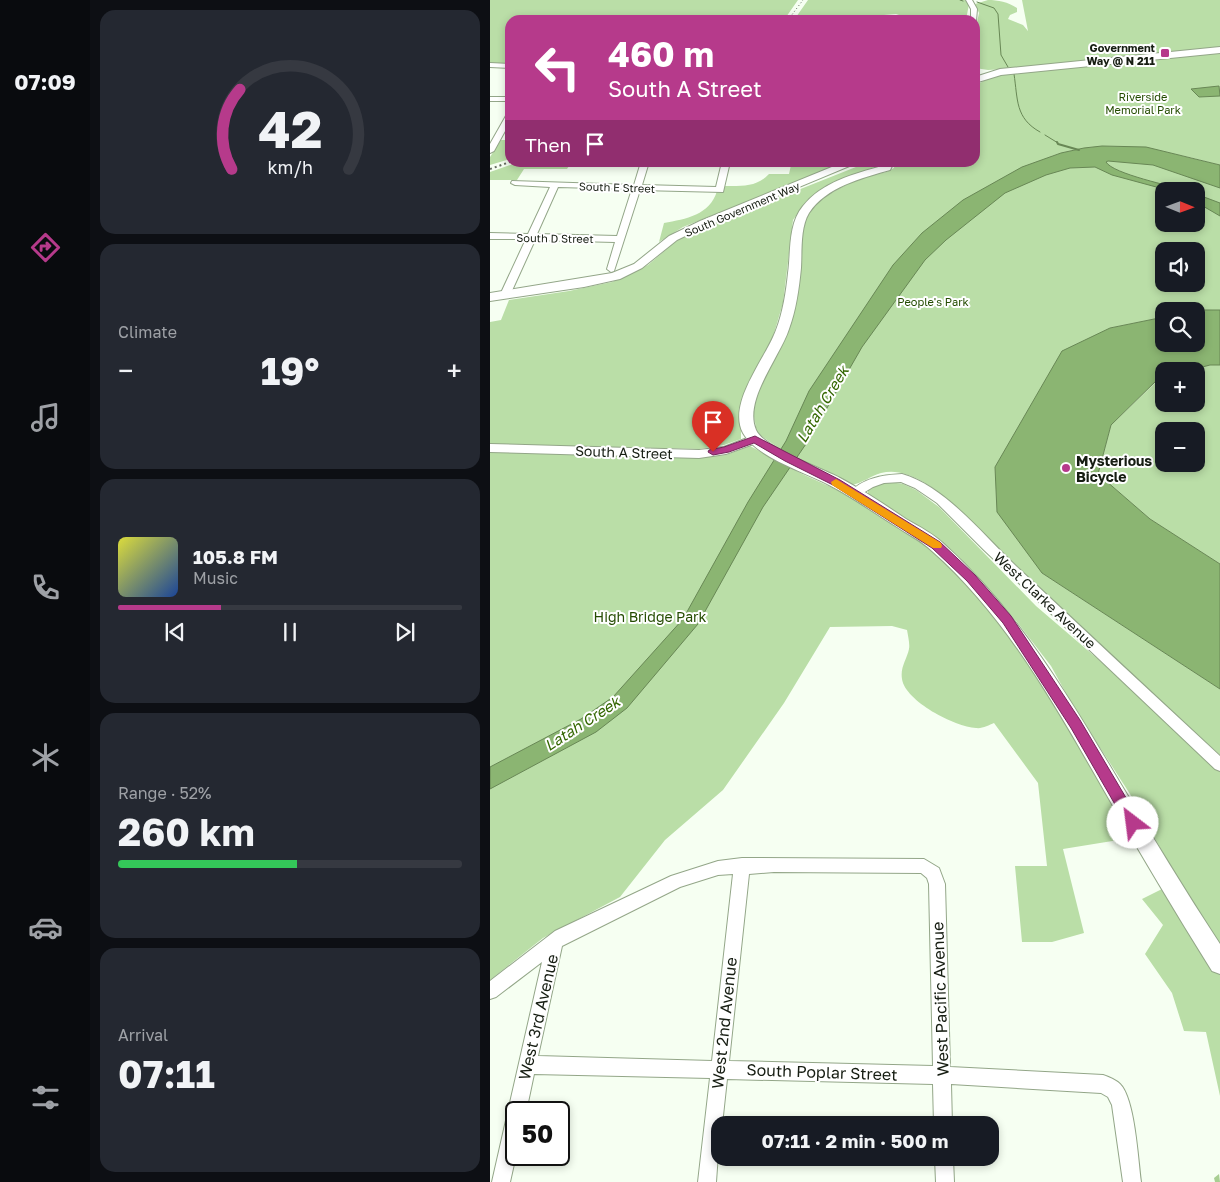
<!DOCTYPE html>
<meta charset="utf-8">
<style>
:root{--surface:#171b24;--page:#242831;--text:#f1f3f6;--muted:#9ea1a6;--line:#363941;--accent:#b63a8b}
body{margin:0;font-family:"Golos Text",sans-serif;background:var(--page);color:var(--text);height:100vh;display:flex;flex-direction:column;font-size:19px;white-space:nowrap}
*{box-sizing:border-box;margin:0}
p{font-size:16px;color:var(--muted)}
.icon{flex:none;width:28px;height:28px;fill:none;stroke:currentColor;stroke-width:2;stroke-linecap:round;stroke-linejoin:round}
.map{position:relative;flex:1;overflow:hidden}
.drawer{display:flex;flex-direction:column;gap:10px;padding:10px;background:#0d0f14;width:400px}
.drawer>*{flex:none}
.top-card{position:absolute;left:15px;top:15px;width:475px;height:152px;border-radius:15px;box-shadow:0 2px 8px #0003;background:#b63a8b;color:#fff;overflow:hidden}
.needle{width:32px;rotate:91deg}
.fabs{position:absolute;left:665px;top:182px;display:grid;gap:10px}
.fabs a{display:grid;place-items:center;width:50px;height:50px;border-radius:10px;background:var(--surface);box-shadow:0 2px 8px #0003;font-size:25px}
.speed{position:absolute;left:15px;top:1101px;display:flex;gap:10px;font-size:25px;font-weight:700;text-align:center}
.speed>*{display:grid;place-content:center;width:65px;height:65px;border-radius:50%;background:var(--surface);box-shadow:0 2px 8px #0003;line-height:1}
.speed .limit{border:2px solid #111;border-radius:8px;background:#fff;color:#111}
.pin{position:absolute;display:grid;place-items:center;width:42px;height:42px;color:#fff;margin:-51px -21px;border-radius:50% 50% 50% 0;rotate:-45deg;box-shadow:0 0 5px #0007}
.pin .icon{rotate:45deg}
.me{position:absolute;width:55px;margin:-28px;rotate:330deg;stroke-linejoin:round;filter:drop-shadow(0 0 4px #0008)}
.turn{display:flex;align-items:center;gap:18px;height:105px;padding:0 20px;font-size:22px}
.turn .icon{width:65px;height:65px;stroke-width:2.5}
.turn b{display:block;font-size:35px;line-height:42px}
.then{display:flex;align-items:center;height:48px;padding:0 20px;background:#0003;gap:10px;font-size:19px}
.big{font-size:38px;font-weight:700;line-height:1.1}
.drawer .card{flex:1;display:flex;flex-direction:column;justify-content:center;gap:8px;min-width:0;padding:0 18px;border-radius:15px;background:var(--page)}
.drawer .dial{align-items:center;gap:0}
.dial svg{height:130px;overflow:visible;fill:none;stroke:var(--line);stroke-width:7;stroke-linecap:round;text-anchor:middle}
.dial text{fill:var(--text);stroke:none}
.song{display:flex;align-items:center;gap:15px}
.cover{width:60px;height:60px;border-radius:8px;background:linear-gradient(135deg,hsl(60 70% 55%),hsl(220 70% 35%))}
.played{height:5px;border-radius:2px;background:linear-gradient(90deg,var(--accent) 30%,var(--line) 30%)}
.keys{display:flex;justify-content:space-around;direction:ltr}
.heat{display:flex;justify-content:space-between;align-items:center;font-size:28px;direction:ltr}
.charge{height:8px;border-radius:4px;background:linear-gradient(90deg,#34c759 52%,var(--line) 0)}
.trip{position:absolute;left:221px;top:1116px;width:288px;height:50px;border-radius:15px;background:var(--surface);box-shadow:0 2px 8px #0003;font-weight:700;line-height:50px;text-align:center}
main{display:flex;flex:1;min-height:0}
.tabs{display:flex;flex-direction:column;width:90px;justify-content:space-around;align-items:center;background:#090b0e;color:var(--muted)}
.tabs .icon{width:35px;height:35px}
.tabs .on{color:var(--accent)}
.tabs b{font-size:22px;color:var(--text)}
.map>svg:first-child{display:block}
</style>
<main>
<nav class="tabs">
<b>07:09</b>
<svg class="icon on" aria-label="directions" viewBox="0 0 24 24"><path d="M12 3l9 9-9 9-9-9zM9 14v-3h6M13 9l2 2-2 2"/></svg>
<svg class="icon" aria-label="music" viewBox="0 0 24 24"><path d="M9 18V5l10-2v13"/><circle cx="6" cy="18" r="3"/><circle cx="16" cy="16" r="3"/></svg>
<svg class="icon" aria-label="phone" viewBox="0 0 24 24"><path d="M5 4h4l2 5-3 2q2 4 5 5l2-3 5 2v4C11 20 4 13 5 4z"/></svg>
<svg class="icon" aria-label="climate" viewBox="0 0 24 24"><path d="M12 3v18M4 7l16 10M4 17L20 7"/></svg>
<svg class="icon" aria-label="car" viewBox="0 0 24 24"><path d="M5 17H2v-5l4-1 3-4h7l3 4 3 1v5h-3M9 17h6M6 11h13"/><circle cx="7" cy="17" r="2"/><circle cx="17" cy="17" r="2"/></svg>
<svg class="icon" aria-label="filters" viewBox="0 0 24 24"><path d="M4 7h16M4 17h16"/><circle cx="9" cy="7" r="2"/><circle cx="15" cy="17" r="2"/></svg>
</nav>
<section class="drawer">
<div class="card dial"><svg viewBox="0 0 100 80">
<path d="M14 69A42 42 0 1 1 86 69"/>
<path d="M14 69A42 42 0 0 1 19 20" stroke="#b63a8b"/>
<text x="50" y="56" font-size="32" font-weight="700">42</text>
<text x="50" y="72" font-size="11">km/h</text>
</svg></div>
<div class="card"><p>Climate</p>
<div class="heat"><a>−</a><b class="big">19°</b><a>+</a></div>
</div>
<div class="card">
<div class="song"><i class="cover"></i><div><b>105.8 FM</b><p>Music</p></div></div>
<div class="played"></div>
<div class="keys"><svg class="icon" aria-label="previous" viewBox="0 0 24 24"><path d="M18 5L8 12l10 7zM5 5v14"/></svg><svg class="icon" aria-label="pause" viewBox="0 0 24 24"><path d="M8 5v14M16 5v14"/></svg><svg class="icon" aria-label="next" viewBox="0 0 24 24"><path d="M6 5l10 7-10 7zM19 5v14"/></svg></div>
</div>
<div class="card"><p>Range · 52%</p><b class="big">260 km</b><div class="charge"></div></div>
<div class="card"><p>Arrival</p><b class="big">07:11</b></div>
</section>
<div class="map">
<svg width="730" height="1182" viewBox="0 0 730 1182">
<rect width="100%" height="100%" fill="#f6fff2"/>
<path fill="#badea7" fill-rule="evenodd" d="M 0,0 L 308,0 L 294,20 L 20,20 L 20,65 L 0,64 Z
M 318,0 L 475,0 L 479,4 L 476,20 L 424,20 L 406,14 L 370,17 L 367,20 L 304,20 Z
M 498,0 C 508,0 518,2 527,8 L 527,12 L 520,15 L 518,19 L 533,25 L 538,31 L 532,0 L 730,0 L 730,165 C 673,150 619,137 562,156 L 593,153 L 730,169 L 730,310 L 674,311 L 674,317 L 620,328 L 505,467 L 552,573 L 730,689 L 730,755 L 642,676 L 456,498 C 438,484 415,467 391,473 C 381,476 372,483 362,485 L 293,451 L 267,433 L 263,411 L 271,382 L 295,339 L 313,220 L 321,204 L 367,179 L 396,172 L 404,168 L 405,163 L 485,162 L 485,86 L 497,79 L 546,67 L 498,70 L 485,68 L 485,32 L 489,13 L 485,4 ZM 674,191 L 706,191 L 706,224 L 674,224 ZM 674,251 L 706,251 L 706,284 L 674,284 Z
M 11,140 L 20,140 L 20,159 L 0,165 L 0,157 Z
M 29,162 L 91,162 L 91,163 L 81,163 L 77,169 L 34,169 L 27,180 L 0,180 L 0,172 Z
M 309,163 L 355,163 L 193,227 L 169,242 L 174,223 C 196,219 220,215 227,191 L 233,191 L 235,186 C 253,186 267,187 279,174 L 299,174 L 301,165 Z
M 376,163 L 391,163 L 390,165 L 360,176 L 336,189 L 315,203 L 303,220 L 293,303 L 282,340 L 251,425 L 251,439 L 234,445 L 209,449 L 0,444 L 0,322 L 11,320 L 19,300 L 79,291 L 122,282 L 158,265 L 185,242 L 205,231 Z
M 720,365 L 730,365 L 730,564 L 660,519 L 608,474 L 621,425 L 668,380 L 674,378 L 674,404 L 706,404 L 706,371 L 697,371 ZM 674,431 L 706,431 L 706,464 L 674,464 Z
M 260,446 L 310,473 L 356,494 L 446,552 L 520,629 L 647,837 L 573,849 L 594,933 L 562,942 L 532,942 L 525,866 L 557,866 L 548,783 L 504,723 C 499,725 492,729 486,728 C 465,727 415,701 412,679 C 410,667 417,659 419,649 C 420,644 418,636 417,630 L 402,626 L 340,627 L 294,703 L 233,790 L 175,840 L 130,897 L 53,938 L 0,980 L 0,451 L 215,457 L 236,455 Z
M 400,482 L 413,484 L 426,490 L 449,507 L 546,606 L 616,666 L 730,772 L 730,950 L 714,926 L 640,794 L 583,706 L 561,666 L 527,622 L 469,557 L 441,535 L 378,496 L 378,489 L 386,485 Z
M 676,887 L 730,972 L 730,1096 L 716,1032 L 694,1031 L 682,993 L 655,954 L 673,925 L 652,899 Z"/>
<path fill="#8bb572" stroke="#688755" d="M 729,86 L 730,96 L 709,97 L 701,89 Z
M 612,146 L 656,147 L 730,165 L 730,188 L 663,165 L 618,161 L 616,162 C 623,174 682,186 698,191 L 681,191 L 622,175 L 605,167 L 580,168 L 556,175 L 515,193 L 456,240 L 435,260 L 372,347 L 318,441 L 273,507 L 208,624 L 137,708 L 106,732 L 0,789 L 0,767 L 91,719 L 123,697 L 193,619 L 258,502 L 296,441 L 319,391 L 403,265 L 432,233 L 473,200 L 532,167 L 571,153 L 594,148 Z
M 706,194 L 730,203 L 730,216 L 706,202 Z
M 714,310 L 730,310 L 730,365 L 720,365 L 697,371 L 674,371 L 674,378 L 667,380 L 621,425 L 608,474 L 660,519 L 730,564 L 730,689 L 552,573 L 507,512 L 505,467 L 572,351 L 620,328 L 674,317 L 674,344 L 706,344 L 706,311 Z"/>
<g fill="none" stroke-linecap="round" stroke-linejoin="round">
<path stroke="#688755" stroke-width="1" d="M 470,0 L 473,1
M 487,2 L 504,8 L 508,14 L 511,55 L 518,67
M 524,74 C 528,100 525,118 550,132
M 555,135 L 568,143"/>
<path stroke="#688755" stroke-width="2" d="M 567,142 L 568,144 L 589,150"/>
<g stroke="#93a688" stroke-width="2">
<path id="minor" d="M 476,0 L 482,0 L 487,9 L 486,21 L 481,20 L 481,9 Z
M 0,63 L 20,64 L 20,68 L 0,67 Z
M 0,97 L 20,97 L 20,101 L 0,101 Z
M 17,114 L 20,114 L 20,122 L 4,151 L 0,153 L 0,144 Z
M 151,162 L 159,162 L 152,185 L 226,187 L 232,162 L 240,162 L 233,192 L 150,190 L 124,271 L 121,272 L 117,269 L 125,242 L 45,240 L 20,295 L 15,298 L 12,297 L 10,295 L 36,239 L 0,239 L 0,233 L 38,234 L 60,187 L 25,185 L 21,183 L 22,181 L 144,185 ZM 68,187 L 142,189 L 127,236 L 47,234 Z
M 265,435 L 269,436 L 270,439 L 269,442 L 236,454 L 209,458 L 0,452 L 0,444 L 209,450 L 234,447 Z
M 412,474 C 455,486 494,536 526,566 C 594,630 662,693 730,756 L 730,771 L 725,769 L 494,550 L 447,503 L 425,488 L 411,482 L 394,483 L 383,487 L 365,498 L 359,494 C 371,478 393,475 412,474 Z
M 252,858 L 434,859 L 449,868 L 455,884 L 460,1067 L 613,1075 C 619,1077 626,1080 630,1084 C 645,1099 648,1160 651,1182 L 633,1182 L 622,1105 L 618,1097 L 611,1093 L 461,1084 L 462,1125 L 444,1125 L 443,1084 L 237,1079 L 232,1125 L 230,1125 L 226,1182 L 208,1182 L 220,1078 L 44,1074 L 36,1112 L 26,1112 L 26,1155 L 20,1182 L 2,1182 L 52,962 L 6,997 L 0,999 L 0,981 L 65,931 L 181,876 L 228,861 ZM 284,872 L 431,873 L 437,878 L 439,884 L 443,1066 L 239,1061 L 259,874 ZM 243,874 L 222,1061 L 48,1056 L 72,946 L 190,887 L 228,875 Z
M 445,1158 L 463,1158 L 464,1182 L 446,1182 Z"/>
</g>
<g stroke="#93a688" stroke-width="2">
<path id="major" d="M 730,47 L 730,53 L 511,75 L 485,83 L 485,77 L 510,69 Z
M 354,162 L 369,162 L 218,225 L 187,240 L 152,268 L 130,279 L 94,287 L 0,301 L 0,293 L 122,273 L 144,264 L 179,236 L 210,221 Z
M 394,162 L 404,162 L 400,170 C 372,178 336,187 319,213 C 310,228 312,251 311,268 C 309,289 306,310 299,329 C 290,357 253,400 266,430 C 273,447 333,469 350,478 C 373,490 395,505 416,519 C 430,527 444,534 455,545 C 528,611 579,697 629,781 C 662,836 695,891 730,944 L 730,974 L 722,971 C 685,912 650,853 615,792 C 566,707 517,617 442,551 C 432,541 419,535 407,527 C 384,513 363,497 339,485 C 315,472 267,458 253,433 C 237,403 276,358 286,330 C 293,312 296,292 298,273 C 301,251 298,224 313,206 C 332,182 364,174 392,166 Z"/>
</g>
<use href="#minor" fill="#fff" fill-rule="evenodd"/>
<use href="#major" fill="#fff" fill-rule="evenodd"/>
<path stroke="#636b5f" stroke-width="1" stroke-dasharray="1 2.5" stroke-linecap="butt" d="M 298,20 L 313,0"/>
<path stroke="#636b5f" stroke-width="2" stroke-dasharray="2 3" stroke-linecap="butt" d="M 0,169 L 20,162"/>
</g>
<path fill="#a8ce92" d="M 729,1174 L 730,1182 L 725,1182 L 724,1178 Z"/>
<path fill="#b63a8b" stroke="#76265a" d="M 265,436 L 350,480 L 450,542 L 485,575 L 521,616 L 590,720 L 648,818 L 650,823 L 648,827 L 643,829 L 638,827 L 581,728 L 513,623 L 477,581 L 442,548 L 343,485 L 295,461 L 264,443 L 239,452 L 223,455 L 218,452 L 219,450 L 234,447 Z"/>
<path fill="#f59e0b" d="M 346,479 L 451,543 L 452,546 L 451,548 L 443,548 L 342,485 L 341,482 Z"/>
<g fill="#b63a8b" stroke="#fff" stroke-width="2">
<rect x="670" y="48" width="10" height="10" rx="2.5"/>
<circle cx="576" cy="468" r="5"/>
</g>
<g text-anchor="middle" dominant-baseline="central" stroke-width="4" stroke-linejoin="round" paint-order="stroke">
<g font-size="11" font-weight="bold" fill="#161d12" stroke="#fff" text-anchor="end">
<text x="665" y="47">Government<tspan x="665" dy="13">Way @ N 211</tspan></text>
</g>
<g font-size="11" fill="#254c02" stroke="#fff">
<text x="653" y="96">Riverside<tspan x="653" dy="13">Memorial Park</tspan></text>
<text x="443" y="301">People's Park</text>
</g>
<g font-size="11" fill="#161d12" stroke="#fff">
<text transform="translate(127 187) rotate(2)">South E Street</text>
<text transform="translate(252 209) rotate(-23)">South Government Way</text>
<text transform="translate(65 238) rotate(1)">South D Street</text>
</g>
<g font-size="14" fill="#161d12" stroke="#fff">
<text transform="translate(134 452) rotate(2)">South A Street</text>
<text transform="translate(555 600) rotate(43)">West Clarke Avenue</text>
</g>
<g font-size="14" font-weight="bold" fill="#161d12" stroke="#fff" text-anchor="start">
<text x="586" y="460">Mysterious<tspan x="586" dy="16">Bicycle</tspan></text>
</g>
<g font-size="14" fill="#254c02" stroke="#fff">
<text x="160" y="616">High Bridge Park</text>
</g>
<g font-size="15" font-style="italic" fill="#360" stroke="#fff">
<text transform="translate(332 404) rotate(-59)">Latah Creek</text>
<text transform="translate(92 723) rotate(-33)">Latah Creek</text>
</g>
<g font-size="16" fill="#161d12" stroke="#fff">
<text transform="translate(450 999) rotate(-92)">West Pacific Avenue</text>
<text transform="translate(48 1017) rotate(-77)">West 3rd Avenue</text>
<text transform="translate(234 1023) rotate(-84)">West 2nd Avenue</text>
<text transform="translate(332 1072) rotate(2)">South Poplar Street</text>
</g>
</g>
</svg>
<div class="fabs">
<a><svg class="needle" viewBox="-14 -14 28 28"><path d="M0-13l5 13h-10z" fill="#e53935"/><path d="M0 13l5-13h-10z" fill="#9ea1a6"/></svg></a>
<a><svg class="icon" aria-label="sound" viewBox="0 0 24 24"><path d="M4 9h4l5-4v14l-5-4H4zM17 9q2 3 0 6"/></svg></a>
<a><svg class="icon" aria-label="search" viewBox="0 0 24 24"><circle cx="10" cy="10" r="6"/><path d="M15 15l6 6"/></svg></a>
<a>+</a>
<a>−</a>
</div>
<div class="speed"><div class="limit">50</div></div>
<div class="pin" style="left:223px;top:452px;background:#d93025"><svg class="icon" aria-label="arrive" viewBox="0 0 24 24"><path d="M6 21V4h12l-3 4 3 4H6"/></svg></div>
<svg class="me" style="left:643px;top:823px" viewBox="-20 -20 40 40"><circle r="19" fill="#fff"/><path d="M0-13L10 11 0 6-10 11z" fill="#b63a8b"/></svg>
<div class="trip">07:11 · 2 min · 500 m</div>
<div class="top-card">
<div class="turn"><svg class="icon" aria-label="left" viewBox="0 0 24 24"><path d="M17 20v-9H6M10 6l-5 5 5 5"/></svg><div><b>460 m</b>South A Street</div></div>
<div class="then">Then<svg class="icon" aria-label="arrive" viewBox="0 0 24 24"><path d="M6 21V4h12l-3 4 3 4H6"/></svg></div>
</div>
</div>
</main>
